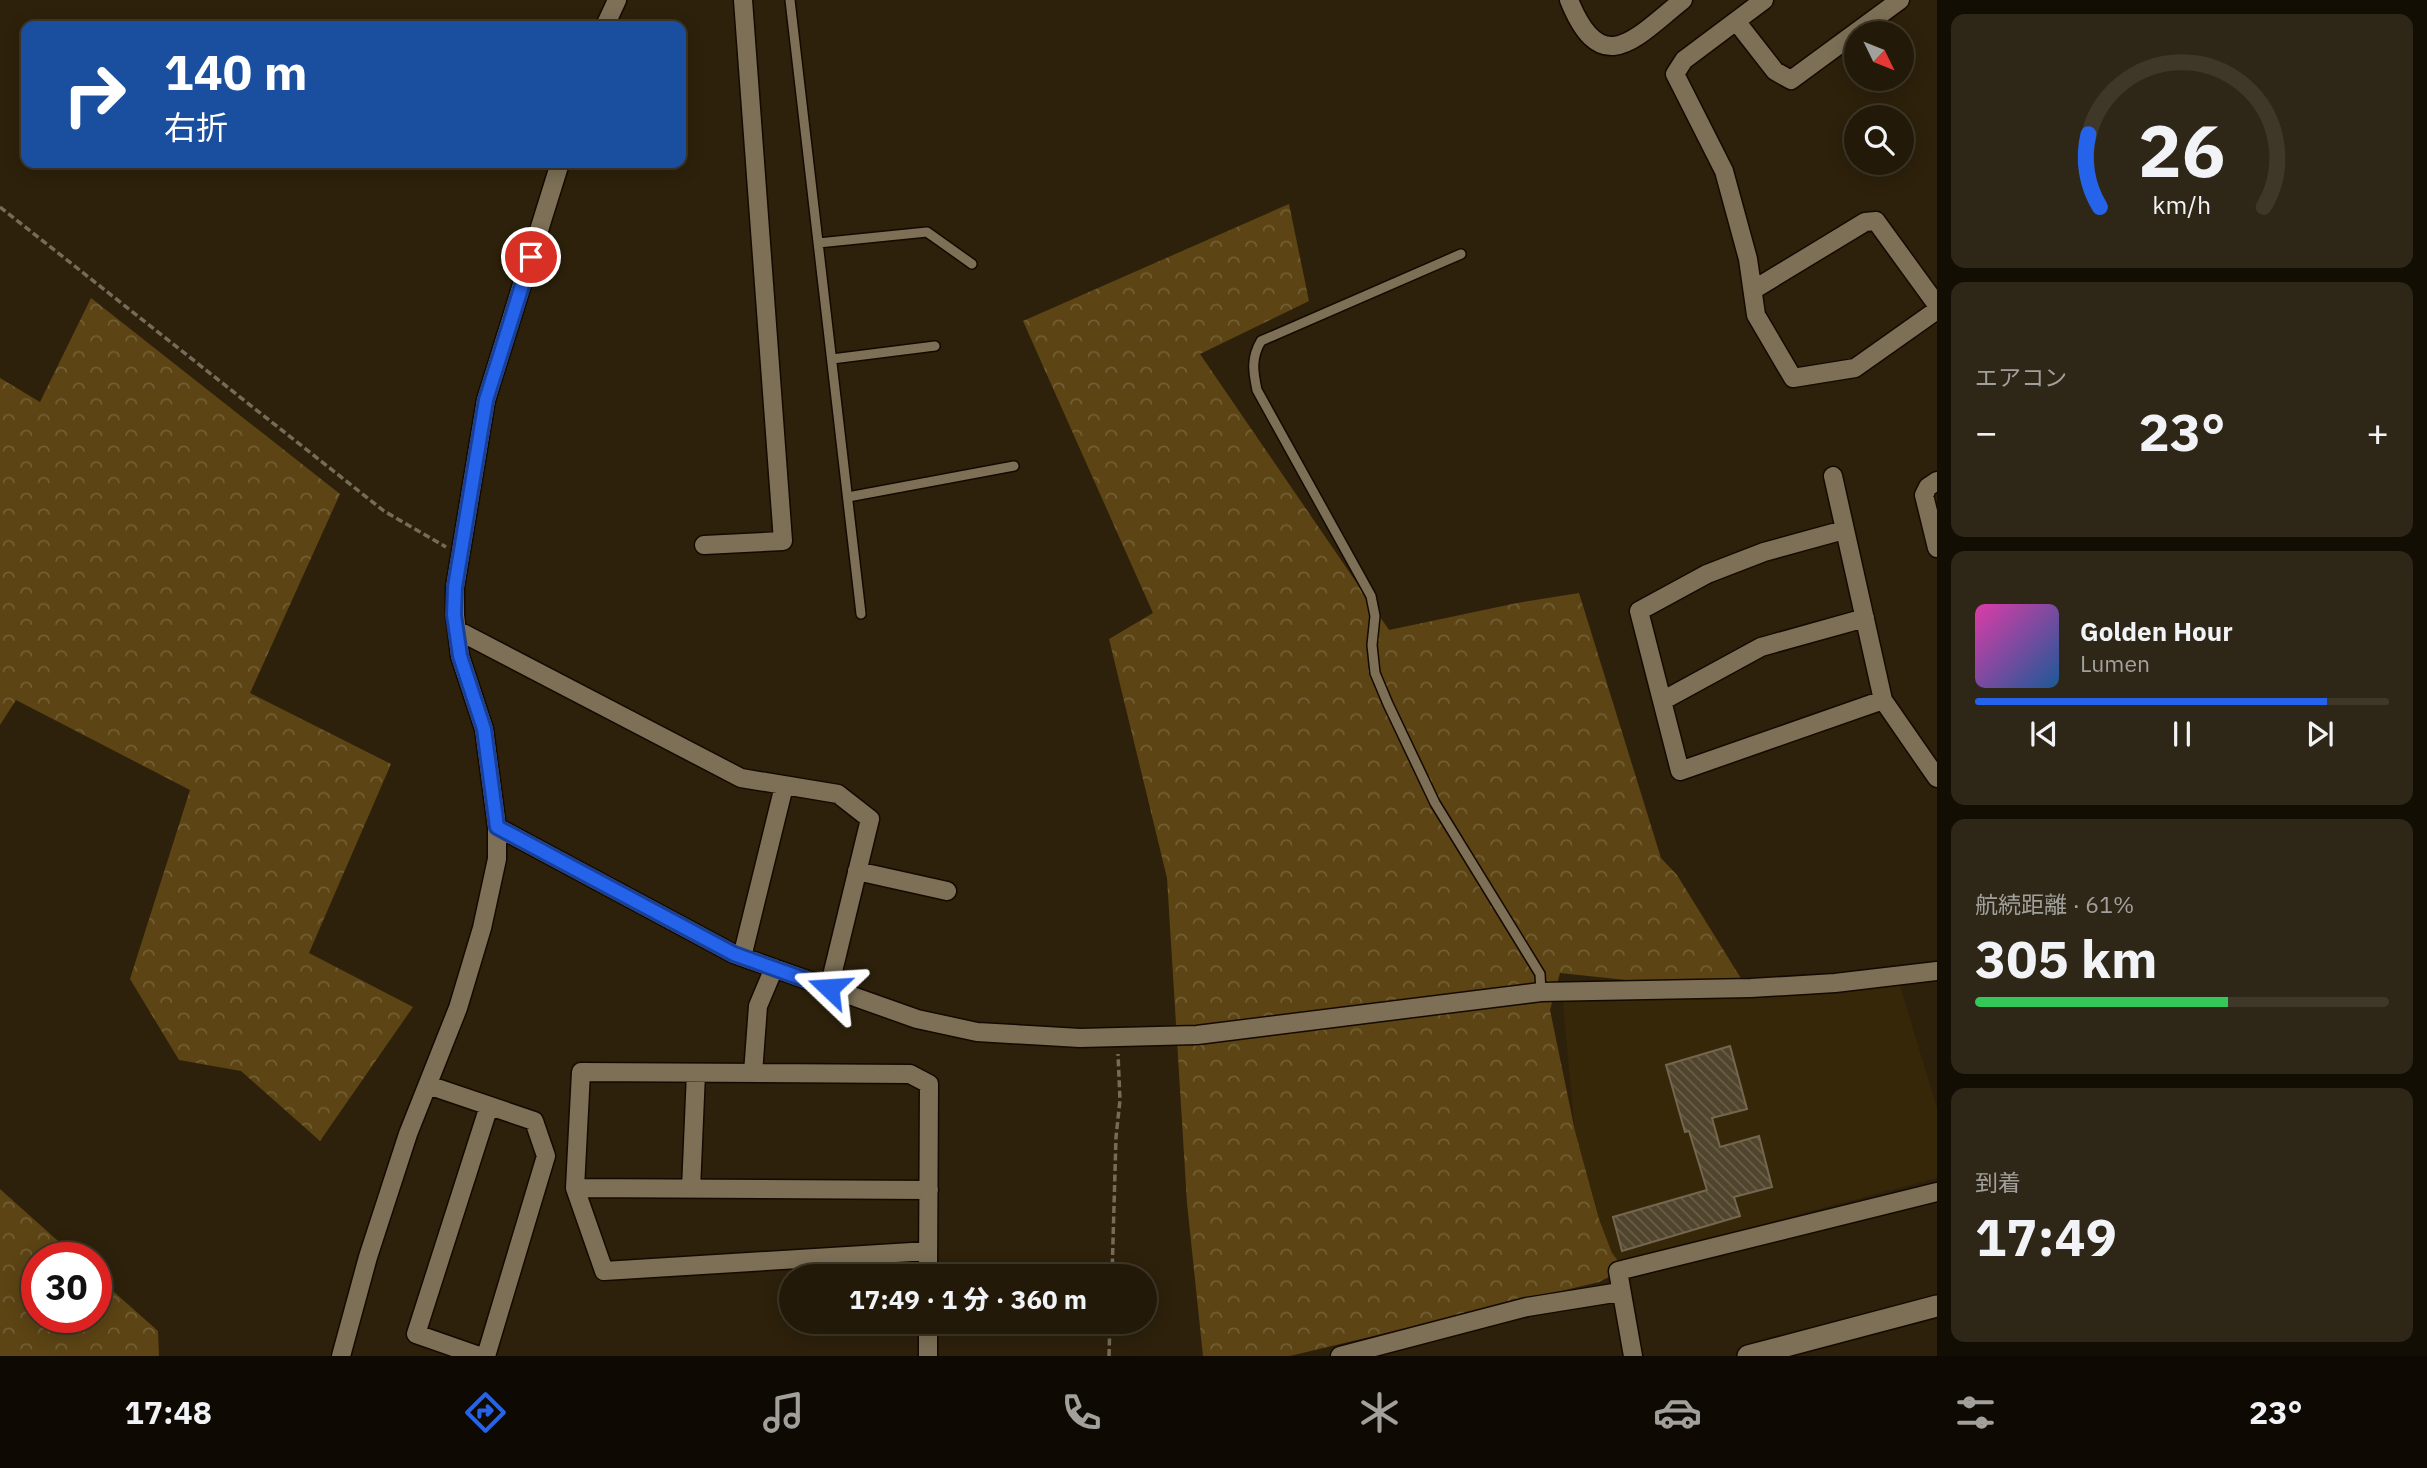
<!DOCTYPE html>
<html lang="ja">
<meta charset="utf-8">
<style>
:root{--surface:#221908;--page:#2e2616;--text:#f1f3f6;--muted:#a2a09c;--line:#3f3829;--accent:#2563eb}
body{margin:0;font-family:"IBM Plex Sans","Noto Sans JP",sans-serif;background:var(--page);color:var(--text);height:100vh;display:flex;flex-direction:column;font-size:26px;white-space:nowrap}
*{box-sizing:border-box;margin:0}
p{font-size:23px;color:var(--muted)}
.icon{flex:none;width:38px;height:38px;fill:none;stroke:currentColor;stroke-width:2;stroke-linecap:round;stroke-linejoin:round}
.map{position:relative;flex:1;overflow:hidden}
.sheet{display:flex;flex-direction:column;gap:14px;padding:14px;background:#130e04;width:490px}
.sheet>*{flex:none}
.banner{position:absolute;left:21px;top:21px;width:665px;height:147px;border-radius:14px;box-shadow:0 4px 18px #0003,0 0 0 2px var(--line);background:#1a4fa0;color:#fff;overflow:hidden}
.needle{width:46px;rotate:133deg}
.tools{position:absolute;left:1844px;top:21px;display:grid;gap:14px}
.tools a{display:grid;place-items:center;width:70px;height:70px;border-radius:50%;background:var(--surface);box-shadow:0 4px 18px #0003,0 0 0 2px var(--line);font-size:35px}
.speed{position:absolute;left:21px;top:1242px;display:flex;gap:14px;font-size:35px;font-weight:700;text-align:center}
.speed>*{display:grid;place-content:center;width:91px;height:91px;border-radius:50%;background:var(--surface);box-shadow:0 4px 18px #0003,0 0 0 2px var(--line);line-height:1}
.speed .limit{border:10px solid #d22;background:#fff;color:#111}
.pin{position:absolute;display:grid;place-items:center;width:60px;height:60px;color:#fff;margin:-30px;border:4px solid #fff;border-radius:50%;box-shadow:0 2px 7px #0007}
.me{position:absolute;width:77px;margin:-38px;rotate:290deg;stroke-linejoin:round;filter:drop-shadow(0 0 5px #0008)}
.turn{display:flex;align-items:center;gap:24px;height:147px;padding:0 28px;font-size:32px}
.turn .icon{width:91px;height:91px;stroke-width:2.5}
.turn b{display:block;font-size:49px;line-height:60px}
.big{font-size:52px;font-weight:800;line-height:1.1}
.sheet .tile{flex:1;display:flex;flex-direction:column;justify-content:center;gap:10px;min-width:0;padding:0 24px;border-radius:14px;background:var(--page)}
.sheet .dial{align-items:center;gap:0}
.dial svg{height:182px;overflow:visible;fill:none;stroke:var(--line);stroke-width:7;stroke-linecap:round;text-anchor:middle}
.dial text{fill:var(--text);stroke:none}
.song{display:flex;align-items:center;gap:21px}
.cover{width:84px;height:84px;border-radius:10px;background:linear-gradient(135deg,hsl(320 70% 55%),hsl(210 70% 35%))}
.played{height:7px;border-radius:4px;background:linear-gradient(90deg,var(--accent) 85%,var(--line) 85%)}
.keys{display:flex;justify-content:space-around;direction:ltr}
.heat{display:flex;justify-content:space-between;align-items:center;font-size:38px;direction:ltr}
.charge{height:10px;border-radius:5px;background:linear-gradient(90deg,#34c759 61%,var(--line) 0)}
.trip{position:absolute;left:779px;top:1264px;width:378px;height:70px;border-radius:35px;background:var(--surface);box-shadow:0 4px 18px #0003,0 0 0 2px var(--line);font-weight:800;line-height:70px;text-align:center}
.dock{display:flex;height:112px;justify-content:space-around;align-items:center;background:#0e0a03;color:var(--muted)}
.dock .icon{width:49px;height:49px}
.dock .on{color:var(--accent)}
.dock b{font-size:32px;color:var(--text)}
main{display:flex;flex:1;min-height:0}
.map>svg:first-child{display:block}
</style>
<main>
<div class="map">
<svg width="1937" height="1356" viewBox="0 0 1937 1356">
<defs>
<pattern id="forest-crowns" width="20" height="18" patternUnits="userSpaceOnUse" patternTransform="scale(1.75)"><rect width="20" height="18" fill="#5c4414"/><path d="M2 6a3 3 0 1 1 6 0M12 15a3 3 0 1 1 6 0" fill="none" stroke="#735f35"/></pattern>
<pattern id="building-back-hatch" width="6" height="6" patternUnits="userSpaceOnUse" patternTransform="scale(1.75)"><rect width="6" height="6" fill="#51442d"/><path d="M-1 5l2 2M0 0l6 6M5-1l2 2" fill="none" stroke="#6a5f4a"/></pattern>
</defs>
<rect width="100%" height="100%" fill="#2d210b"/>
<path fill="#362709" d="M 1898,979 L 1937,1108 L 1937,1178 L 1777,1220 L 1622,1266 L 1612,1253 L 1599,1219 L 1575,1131 L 1562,995 Z"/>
<path fill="url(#forest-crowns)" d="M 1289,204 L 1309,301 L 1200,354 L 1389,630 L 1517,603 L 1579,593 L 1661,858 L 1677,875 L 1750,993 L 1560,973 L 1550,1010 L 1575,1131 L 1599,1219 L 1612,1253 L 1622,1266 L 1611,1276 L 1599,1282 L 1290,1356 L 1203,1356 L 1187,1203 L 1167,878 L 1109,639 L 1153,613 L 1023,321 Z
M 91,298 L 340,494 L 250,693 L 391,764 L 309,953 L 413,1007 L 320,1141 L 241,1071 L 179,1060 L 130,979 L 190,790 L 16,700 L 0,725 L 0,378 L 40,402 Z
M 0,1189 L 77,1258 L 37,1258 L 37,1318 L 96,1318 L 96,1276 L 158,1331 L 159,1356 L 0,1356 Z"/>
<path fill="url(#building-back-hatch)" stroke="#74674f" stroke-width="2" d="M 1730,1046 L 1747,1109 L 1712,1118 L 1720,1147 L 1759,1136 L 1772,1187 L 1734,1197 L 1740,1216 L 1622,1251 L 1613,1217 L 1707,1190 L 1689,1131 L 1685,1132 L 1666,1065 Z"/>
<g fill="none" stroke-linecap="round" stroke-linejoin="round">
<g stroke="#150a00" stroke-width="12">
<path id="lane" d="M 790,0 L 861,614
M 818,243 L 927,232 L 972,264
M 1461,254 L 1261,341 C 1251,358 1253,371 1257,390 L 1371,596 L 1375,616 L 1372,645 L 1375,673 L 1388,704 L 1435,803 L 1540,974 L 1541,992
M 832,359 L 935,346
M 848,497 L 1014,466"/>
</g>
<g stroke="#150a00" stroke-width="21">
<path id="street" d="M 1569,0 C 1602,82 1636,37 1683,0
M 1764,0 L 1684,60 L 1675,74 L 1724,171 L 1748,259 L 1756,315 L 1793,378 L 1855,368 L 1937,310
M 1736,21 L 1775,71 L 1791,80 L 1900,0
M 605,26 L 617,0
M 1753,290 L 1865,222 L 1876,221 L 1937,305
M 1833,476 L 1883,700 L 1937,778
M 1937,481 L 1928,487 L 1924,495 L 1937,548
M 1844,530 L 1764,552 L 1707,574 L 1639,611 L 1680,771 L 1883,700
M 704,545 L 783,541 L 743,0
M 457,630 L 741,778 L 838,794 L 870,819 L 829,988
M 1662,701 L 1761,647 L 1865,618
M 497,827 L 734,954 L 917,1019 L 977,1032 L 1080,1038 L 1197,1035 L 1541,992 L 1751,988 L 1835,983 L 1937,971
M 857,871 L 947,891
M 742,957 L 784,786
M 753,1073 L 758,1006 L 774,968
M 428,1085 L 534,1121 L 546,1156 L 486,1356
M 575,1188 L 929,1190
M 691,1189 L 696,1073
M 928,1276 L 929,1084 L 910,1074 L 581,1072 L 575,1188 L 604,1271 L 928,1251
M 341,1356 L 368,1257 L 408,1134 L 458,1008 L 482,928 L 497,859 L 497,827 L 484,729 L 460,656 L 455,615 L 455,587 L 486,400 L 560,163
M 479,1356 L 416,1334 L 489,1106
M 928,1356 L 928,1321
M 1340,1356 L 1527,1307 L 1620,1292
M 1633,1356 L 1618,1271 L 1937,1192"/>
</g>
<g stroke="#150a00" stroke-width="24">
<path id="secondary" d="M 1748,1356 L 1937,1306"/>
</g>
<path stroke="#756b58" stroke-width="3.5" stroke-dasharray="7 3.5" stroke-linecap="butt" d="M 0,207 L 384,511 L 446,547
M 1112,1276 L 1116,1137 L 1120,1100 L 1118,1054
M 1109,1356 L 1110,1321"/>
<use href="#lane" stroke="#7d7057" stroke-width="9"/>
<use href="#street" stroke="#7d7057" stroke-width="18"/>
<use href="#secondary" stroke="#7d7057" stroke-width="21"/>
</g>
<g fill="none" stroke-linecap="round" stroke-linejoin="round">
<g stroke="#184099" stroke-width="18">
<path id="route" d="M 531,257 L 486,400 L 455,587 L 454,615 L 460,656 L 484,729 L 497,827 L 734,954 L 829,988"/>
</g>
<use href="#route" stroke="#2563eb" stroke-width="12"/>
</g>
</svg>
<div class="tools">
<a><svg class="needle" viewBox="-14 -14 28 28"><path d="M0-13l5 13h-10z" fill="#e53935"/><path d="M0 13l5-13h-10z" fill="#a2a09c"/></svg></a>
<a><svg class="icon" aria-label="search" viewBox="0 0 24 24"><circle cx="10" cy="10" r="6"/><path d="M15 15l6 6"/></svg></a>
</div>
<div class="speed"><div class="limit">30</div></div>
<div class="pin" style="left:531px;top:257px;background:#d93025"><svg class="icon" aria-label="arrive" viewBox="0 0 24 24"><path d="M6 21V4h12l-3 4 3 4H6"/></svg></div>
<svg class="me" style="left:829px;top:988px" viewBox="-20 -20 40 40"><path d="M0-17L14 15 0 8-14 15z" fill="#2563eb" stroke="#fff" stroke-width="4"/></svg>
<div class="trip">17:49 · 1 分 · 360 m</div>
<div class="banner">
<div class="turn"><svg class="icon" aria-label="right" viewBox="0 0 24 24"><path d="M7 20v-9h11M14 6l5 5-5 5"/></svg><div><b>140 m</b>右折</div></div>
</div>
</div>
<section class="sheet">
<div class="tile dial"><svg viewBox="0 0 100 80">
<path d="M14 69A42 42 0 1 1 86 69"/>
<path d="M14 69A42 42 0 0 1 9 37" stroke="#2563eb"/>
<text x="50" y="56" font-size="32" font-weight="700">26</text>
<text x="50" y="72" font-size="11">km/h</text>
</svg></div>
<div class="tile"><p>エアコン</p>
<div class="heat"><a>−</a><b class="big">23°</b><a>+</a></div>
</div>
<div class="tile">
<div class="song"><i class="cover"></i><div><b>Golden Hour</b><p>Lumen</p></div></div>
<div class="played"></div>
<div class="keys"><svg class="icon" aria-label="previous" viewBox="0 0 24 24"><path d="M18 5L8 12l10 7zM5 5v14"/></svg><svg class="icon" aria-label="pause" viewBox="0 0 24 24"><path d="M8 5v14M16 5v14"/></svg><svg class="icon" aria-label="next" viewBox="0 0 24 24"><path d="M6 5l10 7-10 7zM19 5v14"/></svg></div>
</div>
<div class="tile"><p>航続距離 · 61%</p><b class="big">305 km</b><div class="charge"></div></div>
<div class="tile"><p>到着</p><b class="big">17:49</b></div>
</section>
</main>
<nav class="dock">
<b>17:48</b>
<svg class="icon on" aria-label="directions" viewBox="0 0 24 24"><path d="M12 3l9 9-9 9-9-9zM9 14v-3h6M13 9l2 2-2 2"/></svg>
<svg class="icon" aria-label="music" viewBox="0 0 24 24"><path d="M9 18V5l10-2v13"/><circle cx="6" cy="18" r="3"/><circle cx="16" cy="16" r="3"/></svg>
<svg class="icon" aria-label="phone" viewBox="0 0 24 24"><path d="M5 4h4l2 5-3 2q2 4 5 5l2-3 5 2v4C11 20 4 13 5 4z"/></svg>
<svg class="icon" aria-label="climate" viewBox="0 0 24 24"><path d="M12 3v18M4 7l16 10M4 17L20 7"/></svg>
<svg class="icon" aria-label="car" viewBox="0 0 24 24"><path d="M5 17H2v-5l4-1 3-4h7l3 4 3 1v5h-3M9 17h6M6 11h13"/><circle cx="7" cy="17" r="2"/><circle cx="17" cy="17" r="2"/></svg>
<svg class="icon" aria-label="filters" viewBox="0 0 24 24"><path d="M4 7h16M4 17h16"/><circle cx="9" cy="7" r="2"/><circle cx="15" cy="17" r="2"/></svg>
<b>23°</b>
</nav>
